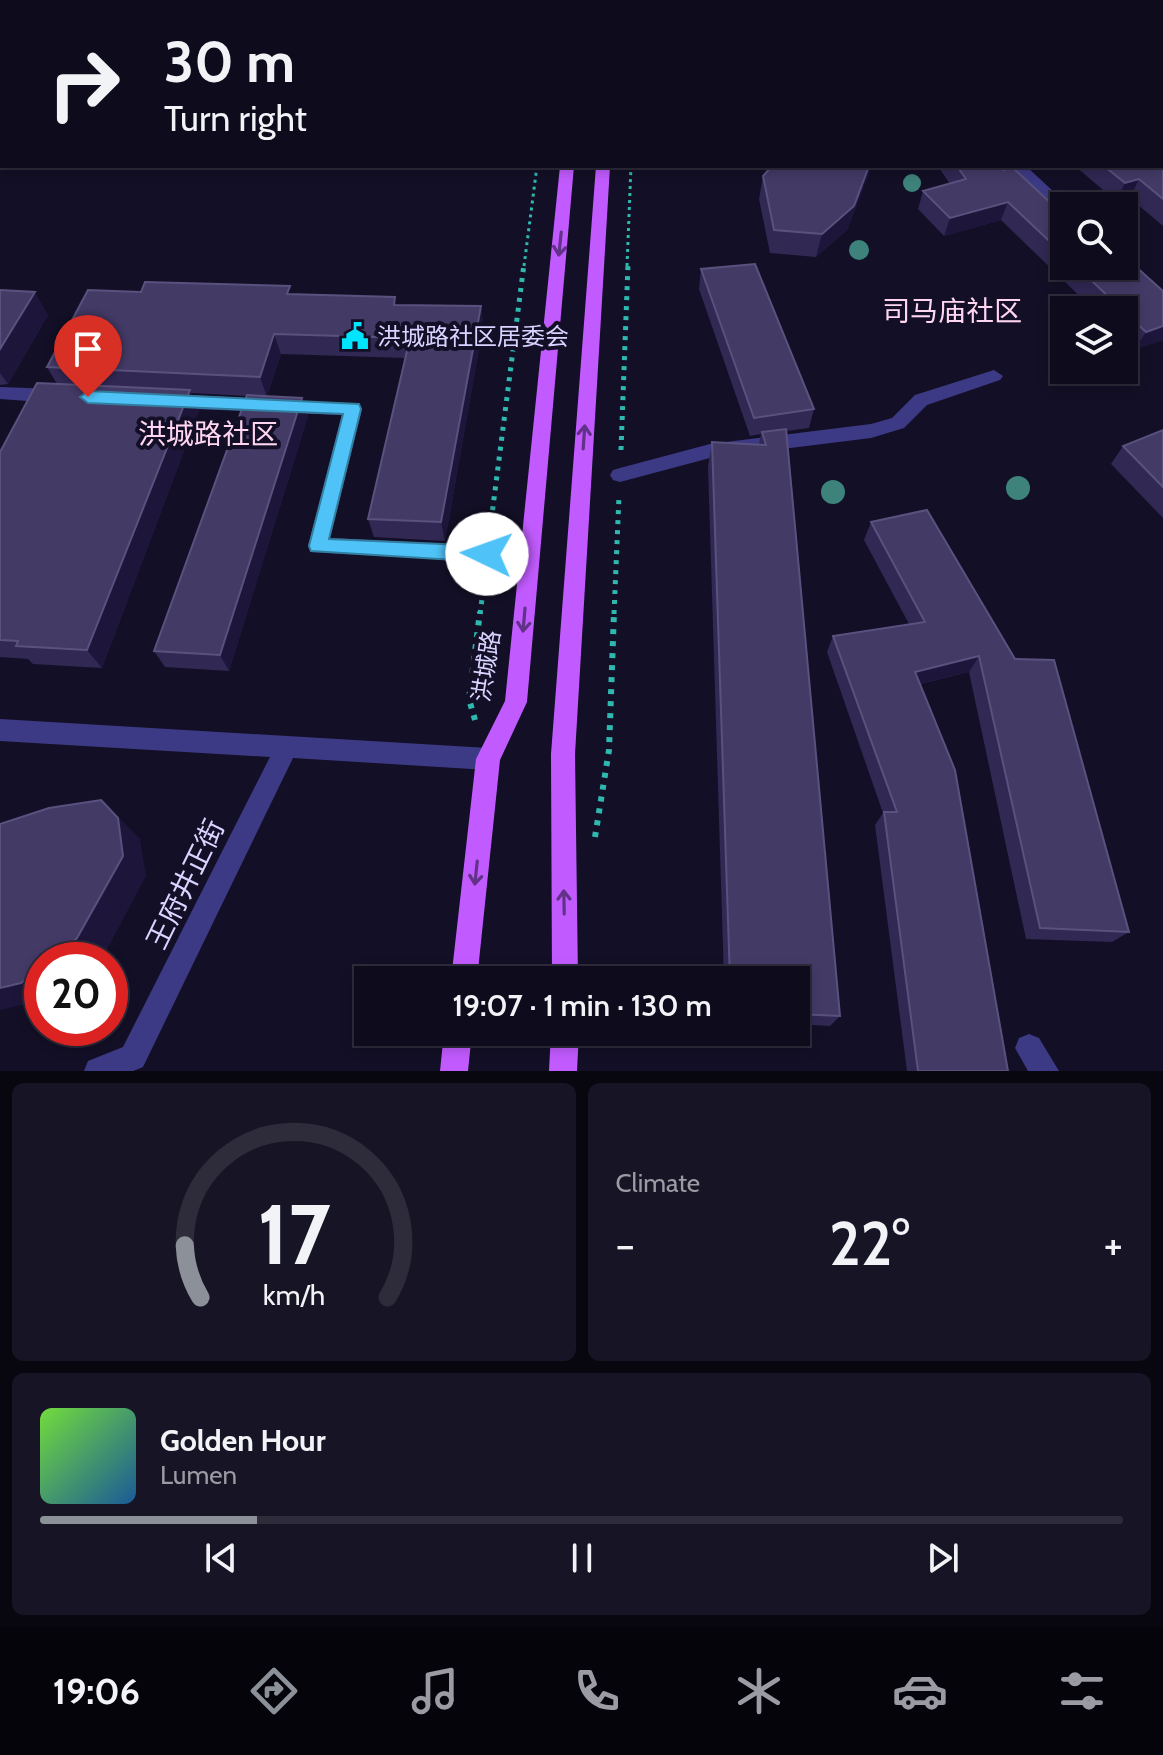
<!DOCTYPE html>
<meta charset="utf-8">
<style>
:root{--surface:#0e0b1c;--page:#171425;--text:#f1f3f6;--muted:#9b9ba3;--line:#2e2b3b;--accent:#8c9099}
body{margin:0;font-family:Cabin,"Noto Sans SC",sans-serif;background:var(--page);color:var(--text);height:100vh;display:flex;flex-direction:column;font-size:30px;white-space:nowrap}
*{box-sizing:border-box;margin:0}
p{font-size:26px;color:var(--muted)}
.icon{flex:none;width:44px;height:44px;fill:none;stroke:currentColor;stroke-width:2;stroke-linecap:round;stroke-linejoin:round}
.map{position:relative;height:1071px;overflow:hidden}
.drawer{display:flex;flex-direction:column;gap:12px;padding:12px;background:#08060f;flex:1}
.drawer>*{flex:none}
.guide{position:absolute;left:0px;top:0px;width:1164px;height:168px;box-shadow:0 4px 12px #0003,0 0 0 2px var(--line);background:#0e0b1c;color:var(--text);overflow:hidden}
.buttons{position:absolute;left:1050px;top:192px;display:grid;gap:16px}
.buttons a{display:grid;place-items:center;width:88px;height:88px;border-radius:0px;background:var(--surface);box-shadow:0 4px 12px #0003,0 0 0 2px var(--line);font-size:40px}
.speed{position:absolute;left:24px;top:942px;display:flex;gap:16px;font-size:40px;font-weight:700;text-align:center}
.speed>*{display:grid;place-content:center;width:104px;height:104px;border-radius:50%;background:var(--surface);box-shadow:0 4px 12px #0003,0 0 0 2px var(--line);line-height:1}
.speed .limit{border:12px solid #d22;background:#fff;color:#111}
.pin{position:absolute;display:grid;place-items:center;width:68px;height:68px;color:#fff;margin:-82px -34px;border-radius:50% 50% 50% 0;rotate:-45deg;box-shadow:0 0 8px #0007}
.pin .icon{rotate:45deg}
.me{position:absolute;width:88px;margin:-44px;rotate:273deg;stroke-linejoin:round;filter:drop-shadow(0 0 6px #0008)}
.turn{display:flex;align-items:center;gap:28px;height:168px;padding:0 32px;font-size:36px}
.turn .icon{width:104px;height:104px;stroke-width:2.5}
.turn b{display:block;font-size:56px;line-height:68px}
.big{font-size:60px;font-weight:600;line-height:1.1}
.drawer .tile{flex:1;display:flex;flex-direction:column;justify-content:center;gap:12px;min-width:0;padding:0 28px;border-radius:12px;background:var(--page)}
.drawer .dial{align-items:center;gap:0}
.dial svg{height:208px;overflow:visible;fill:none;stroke:var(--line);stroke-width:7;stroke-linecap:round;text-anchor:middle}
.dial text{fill:var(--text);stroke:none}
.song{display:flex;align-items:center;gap:24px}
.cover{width:96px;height:96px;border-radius:12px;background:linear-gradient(135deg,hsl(100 70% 55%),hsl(210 70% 35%))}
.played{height:8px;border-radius:4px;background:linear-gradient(90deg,var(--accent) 20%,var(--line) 20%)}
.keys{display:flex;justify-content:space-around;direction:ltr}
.heat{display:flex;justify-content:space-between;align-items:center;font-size:44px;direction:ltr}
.drawer .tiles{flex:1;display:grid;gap:12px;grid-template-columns:1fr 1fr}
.tile:last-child{grid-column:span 2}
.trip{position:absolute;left:354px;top:966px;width:456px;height:80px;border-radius:0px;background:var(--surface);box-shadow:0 4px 12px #0003,0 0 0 2px var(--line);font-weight:600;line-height:80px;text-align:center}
.dock{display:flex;height:128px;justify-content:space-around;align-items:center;background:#06040b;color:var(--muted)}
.dock .icon{width:56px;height:56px}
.dock .current{color:var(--accent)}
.dock b{font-size:36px;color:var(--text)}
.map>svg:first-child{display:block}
</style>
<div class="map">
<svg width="1163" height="1071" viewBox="0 0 1163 1071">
<rect width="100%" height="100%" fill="#130f26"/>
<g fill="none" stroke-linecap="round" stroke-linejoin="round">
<path stroke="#2fb8b0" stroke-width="3" stroke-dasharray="3 4" stroke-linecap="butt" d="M 271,2 L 288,0
M 524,266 L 537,166
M 627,266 L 631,166"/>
<path stroke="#2fb8b0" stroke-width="5" stroke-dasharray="4 6" stroke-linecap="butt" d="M 621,450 L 628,264
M 490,530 L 524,264
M 480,614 L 485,576
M 614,614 L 619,496"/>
<path stroke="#2fb8b0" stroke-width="6" stroke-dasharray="5 7" stroke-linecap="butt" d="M 475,720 L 469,699 L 480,612
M 595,837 L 609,750 L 614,612"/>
<path fill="#3d3a85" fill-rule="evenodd" d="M 994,370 L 1003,376 L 1000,380 L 927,405 L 904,428 L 871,438 L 710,458 L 620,482 L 613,480 L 610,475 L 613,470 L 620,468 L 710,444 L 871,424 L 892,418 L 915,395 Z
M 0,387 L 55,389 L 64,396 L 55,403 L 0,399 Z
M 171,394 L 359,404 L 362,409 L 330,538 L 530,548 L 537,550 L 540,556 L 537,562 L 530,564 L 311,552 L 308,546 L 342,415 L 171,408 L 162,401 Z
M 1029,1034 L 1039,1038 L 1059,1071 L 1028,1071 L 1015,1048 L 1019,1038 Z"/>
<path fill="#3d3a85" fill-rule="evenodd" d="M 879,0 L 891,0 L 891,2 L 879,2 Z
M 1010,166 L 1026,166 L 1069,206 L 1064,206 L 1064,214 L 1059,212 Z
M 0,719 L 488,748 L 496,751 L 500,759 L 496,767 L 488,770 L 293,758 L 143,1067 L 133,1071 L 84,1071 L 88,1061 L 123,1047 L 270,757 L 0,741 Z"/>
<path fill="#c25bff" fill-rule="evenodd" d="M 320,0 L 332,0 L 332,2 L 320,2 Z
M 573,0 L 585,0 L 585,2 L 573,2 Z
M 560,166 L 574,166 L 527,702 L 500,760 L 477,980 L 451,980 L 476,759 L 505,701 Z
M 596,166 L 610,166 L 575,754 L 578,980 L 552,980 L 551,754 Z
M 444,1032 L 472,1032 L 468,1071 L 440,1071 Z
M 551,1032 L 579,1032 L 577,1071 L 549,1071 Z"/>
<path fill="#ff4fa3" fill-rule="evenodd" d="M 0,0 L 7,0 L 9,2 L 2,2 L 0,7 Z
M 18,0 L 102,0 L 17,2 Z
M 618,0 L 632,0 L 633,2 L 619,2 Z"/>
</g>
<g fill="#3d827b">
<circle cx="912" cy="183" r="9"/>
<circle cx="859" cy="250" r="10"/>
<circle cx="1018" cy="488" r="12"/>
<circle cx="833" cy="492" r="12"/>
</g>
<path fill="#312854" d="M 1001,0 L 1152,0 L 1155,2 L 1000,2 Z
M 1163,2 L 1163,226 L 1130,198 L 1116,201 L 1075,166 L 1162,166 Z
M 938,166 L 1000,166 L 1003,170 L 1057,209 L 1064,207 L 1064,266 L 1124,266 L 1163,291 L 1163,340 L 1135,349 L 1124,339 L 1124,310 L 1094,310 L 1001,220 L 944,236 L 918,209 L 923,191 L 950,184 Z
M 763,176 L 848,229 L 816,257 L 770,253 L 759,199 Z
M 701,269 L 814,409 L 809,428 L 787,431 L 840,1016 L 830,1026 L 796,1024 L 796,980 L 724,980 L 708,466 L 712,442 L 759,444 L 761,434 L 750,436 L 699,289 Z
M 0,290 L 48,315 L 8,384 L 0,385 Z
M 141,292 L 292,294 L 397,305 L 481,306 L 483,326 L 445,541 L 374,537 L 368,519 L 406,358 L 281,354 L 267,396 L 302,398 L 308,416 L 229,671 L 165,667 L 154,651 L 247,396 L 191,393 L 199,411 L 102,668 L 33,664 L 28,659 L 0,657 L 0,452 L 57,384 L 47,367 Z
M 1163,430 L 1163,518 L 1111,464 L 1123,446 Z
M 927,510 L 1129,932 L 1112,942 L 1026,939 L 969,672 L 920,684 L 1008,1071 L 907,1071 L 875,825 L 883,813 L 827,652 L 833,636 L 909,624 L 864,540 L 871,522 Z"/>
<path fill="#1d163a" d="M 869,166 L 872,166 L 848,229 L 816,257 L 822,234 Z
M 1139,179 L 1130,198 L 1116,201 L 1125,183 Z
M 1008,202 L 1001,220 L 944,236 L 950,218 Z
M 35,292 L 48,315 L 8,384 L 0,373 L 0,349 Z
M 481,306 L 483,326 L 445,541 L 441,522 Z
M 1163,326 L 1163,340 L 1135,349 L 1146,332 Z
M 274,334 L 281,354 L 267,397 L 260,377 Z
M 190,390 L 199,411 L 102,668 L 87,650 Z
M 302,398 L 308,416 L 229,671 L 220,655 Z
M 979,656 L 969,672 L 906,687 L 915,672 Z
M 101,800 L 140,839 L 146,876 L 104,955 L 98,960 L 50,960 Z
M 42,966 L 42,1000 L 0,1010 L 0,988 Z"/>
<path fill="#433a66" stroke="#5a527e" stroke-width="2" d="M 956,0 L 977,0 L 978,2 L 933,2 Z
M 1019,0 L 1152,0 L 1155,2 L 1022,2 Z
M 1162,2 L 1163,2 L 1163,199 L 1139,179 L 1125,183 L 1104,166 L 1162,166 Z
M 772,166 L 869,166 L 854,206 L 822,234 L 774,230 L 763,176 Z
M 957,166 L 1000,166 L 1003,170 L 1012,167 L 1057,209 L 1064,207 L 1064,255 L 1008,202 L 950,218 L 923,191 L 966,179 Z
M 1124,256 L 1163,291 L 1163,326 L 1146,332 L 1076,266 L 1124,266 Z
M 755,264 L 814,409 L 754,418 L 701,269 Z
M 145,282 L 290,286 L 287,294 L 395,297 L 394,305 L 481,306 L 441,522 L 368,519 L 410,338 L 274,334 L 260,377 L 47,367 L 88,290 L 141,292 Z
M 0,290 L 35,292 L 0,349 Z
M 37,383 L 190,390 L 87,650 L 16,646 L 18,641 L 0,640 L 0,452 Z
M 247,395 L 302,398 L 220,655 L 154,651 Z
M 786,429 L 797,548 L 840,1016 L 796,1014 L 796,980 L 730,980 L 712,442 L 766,445 L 762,432 Z
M 1163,430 L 1163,487 L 1123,446 Z
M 927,510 L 1015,659 L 1054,660 L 1129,932 L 1040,928 L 979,656 L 915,672 L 955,770 L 1008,1071 L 918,1071 L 884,812 L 897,812 L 833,636 L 925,622 L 871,522 Z
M 101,800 L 118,818 L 123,856 L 77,938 L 50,960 L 42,960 L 42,966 L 21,983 L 0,988 L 0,824 L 49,808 Z"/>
<defs><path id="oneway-shaft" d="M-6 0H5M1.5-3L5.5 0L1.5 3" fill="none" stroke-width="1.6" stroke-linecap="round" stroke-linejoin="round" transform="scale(2)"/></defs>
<g stroke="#623188">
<use href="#oneway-shaft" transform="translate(560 244) rotate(96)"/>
<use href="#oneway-shaft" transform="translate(584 437) rotate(-86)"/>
<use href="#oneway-shaft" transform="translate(524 620) rotate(95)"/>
<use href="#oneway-shaft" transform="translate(476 873) rotate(96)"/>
<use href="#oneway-shaft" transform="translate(564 902) rotate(-91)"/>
</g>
<path fill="#4fc3f7" stroke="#337fa1" stroke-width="2" d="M 88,391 L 359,404 L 361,409 L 329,539 L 487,546 L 494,549 L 497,554 L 494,559 L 487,562 L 311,551 L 309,546 L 343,414 L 88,403 L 80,397 Z"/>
<defs>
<g id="civic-bare" transform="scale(2.16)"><path d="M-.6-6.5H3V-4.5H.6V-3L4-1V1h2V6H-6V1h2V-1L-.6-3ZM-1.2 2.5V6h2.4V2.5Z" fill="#00e5ff" stroke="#130f26" stroke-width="2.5" paint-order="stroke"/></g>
</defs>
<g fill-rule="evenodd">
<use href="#civic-bare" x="355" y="336"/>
</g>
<g text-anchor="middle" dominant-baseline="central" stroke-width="8" stroke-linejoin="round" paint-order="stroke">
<g font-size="24" fill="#d9d4ff" stroke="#130f26" text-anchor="start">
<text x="377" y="336">洪城路社区居委会</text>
</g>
<g font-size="24" fill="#d9d4ff" stroke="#130f26">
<text transform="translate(486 666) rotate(-81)">洪城路</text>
</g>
<g font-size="28" fill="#ffd6f0" stroke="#130f26">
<text x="952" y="311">司马庙社区</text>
<text x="208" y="434">洪城路社区</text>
</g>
<g font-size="28" fill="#d9d4ff" stroke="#130f26">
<text transform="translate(185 884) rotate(-64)">王府井正街</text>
</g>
</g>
</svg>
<div class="buttons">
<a><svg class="icon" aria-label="search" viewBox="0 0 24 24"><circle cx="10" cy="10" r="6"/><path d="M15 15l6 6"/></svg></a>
<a><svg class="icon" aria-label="layers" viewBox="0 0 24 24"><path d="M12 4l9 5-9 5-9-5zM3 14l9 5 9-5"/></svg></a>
</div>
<div class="speed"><div class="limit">20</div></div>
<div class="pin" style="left:88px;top:397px;background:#d93025"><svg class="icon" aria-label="arrive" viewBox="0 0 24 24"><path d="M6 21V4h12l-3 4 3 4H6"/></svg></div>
<svg class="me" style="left:487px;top:554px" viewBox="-20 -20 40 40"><circle r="19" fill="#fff"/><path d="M0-13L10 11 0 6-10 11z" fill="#4fc3f7"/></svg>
<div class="trip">19:07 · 1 min · 130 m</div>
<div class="guide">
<div class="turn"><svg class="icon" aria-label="right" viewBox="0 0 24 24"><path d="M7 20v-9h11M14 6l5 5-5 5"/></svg><div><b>30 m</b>Turn right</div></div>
</div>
</div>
<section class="drawer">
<div class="tiles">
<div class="tile dial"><svg viewBox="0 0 100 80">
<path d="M14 69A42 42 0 1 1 86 69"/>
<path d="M14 69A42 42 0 0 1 8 49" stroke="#8c9099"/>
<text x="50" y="56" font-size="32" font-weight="700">17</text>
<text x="50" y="72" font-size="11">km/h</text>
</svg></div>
<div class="tile"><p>Climate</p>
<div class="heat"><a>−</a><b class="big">22°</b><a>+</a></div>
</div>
<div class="tile">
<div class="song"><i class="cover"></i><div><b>Golden Hour</b><p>Lumen</p></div></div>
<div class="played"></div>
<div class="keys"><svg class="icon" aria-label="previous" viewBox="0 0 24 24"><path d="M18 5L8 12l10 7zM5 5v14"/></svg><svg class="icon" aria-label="pause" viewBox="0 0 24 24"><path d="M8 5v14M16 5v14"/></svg><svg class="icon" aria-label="next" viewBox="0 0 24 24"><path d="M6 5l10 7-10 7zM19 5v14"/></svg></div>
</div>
</div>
</section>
<nav class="dock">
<b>19:06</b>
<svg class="icon current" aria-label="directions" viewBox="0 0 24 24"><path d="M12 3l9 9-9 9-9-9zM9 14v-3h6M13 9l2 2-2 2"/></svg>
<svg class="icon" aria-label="music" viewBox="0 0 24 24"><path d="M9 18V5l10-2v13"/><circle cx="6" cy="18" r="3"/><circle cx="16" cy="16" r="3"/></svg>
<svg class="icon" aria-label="phone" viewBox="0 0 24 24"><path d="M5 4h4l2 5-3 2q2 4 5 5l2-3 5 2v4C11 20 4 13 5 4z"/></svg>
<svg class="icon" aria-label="climate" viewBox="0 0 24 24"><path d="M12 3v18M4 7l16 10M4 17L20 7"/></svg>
<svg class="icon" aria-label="car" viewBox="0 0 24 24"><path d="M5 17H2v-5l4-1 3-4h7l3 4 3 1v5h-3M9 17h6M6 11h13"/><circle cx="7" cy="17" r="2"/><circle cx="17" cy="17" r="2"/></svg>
<svg class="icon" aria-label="filters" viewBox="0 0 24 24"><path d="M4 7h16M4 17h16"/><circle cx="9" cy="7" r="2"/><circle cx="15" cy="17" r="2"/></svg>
</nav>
